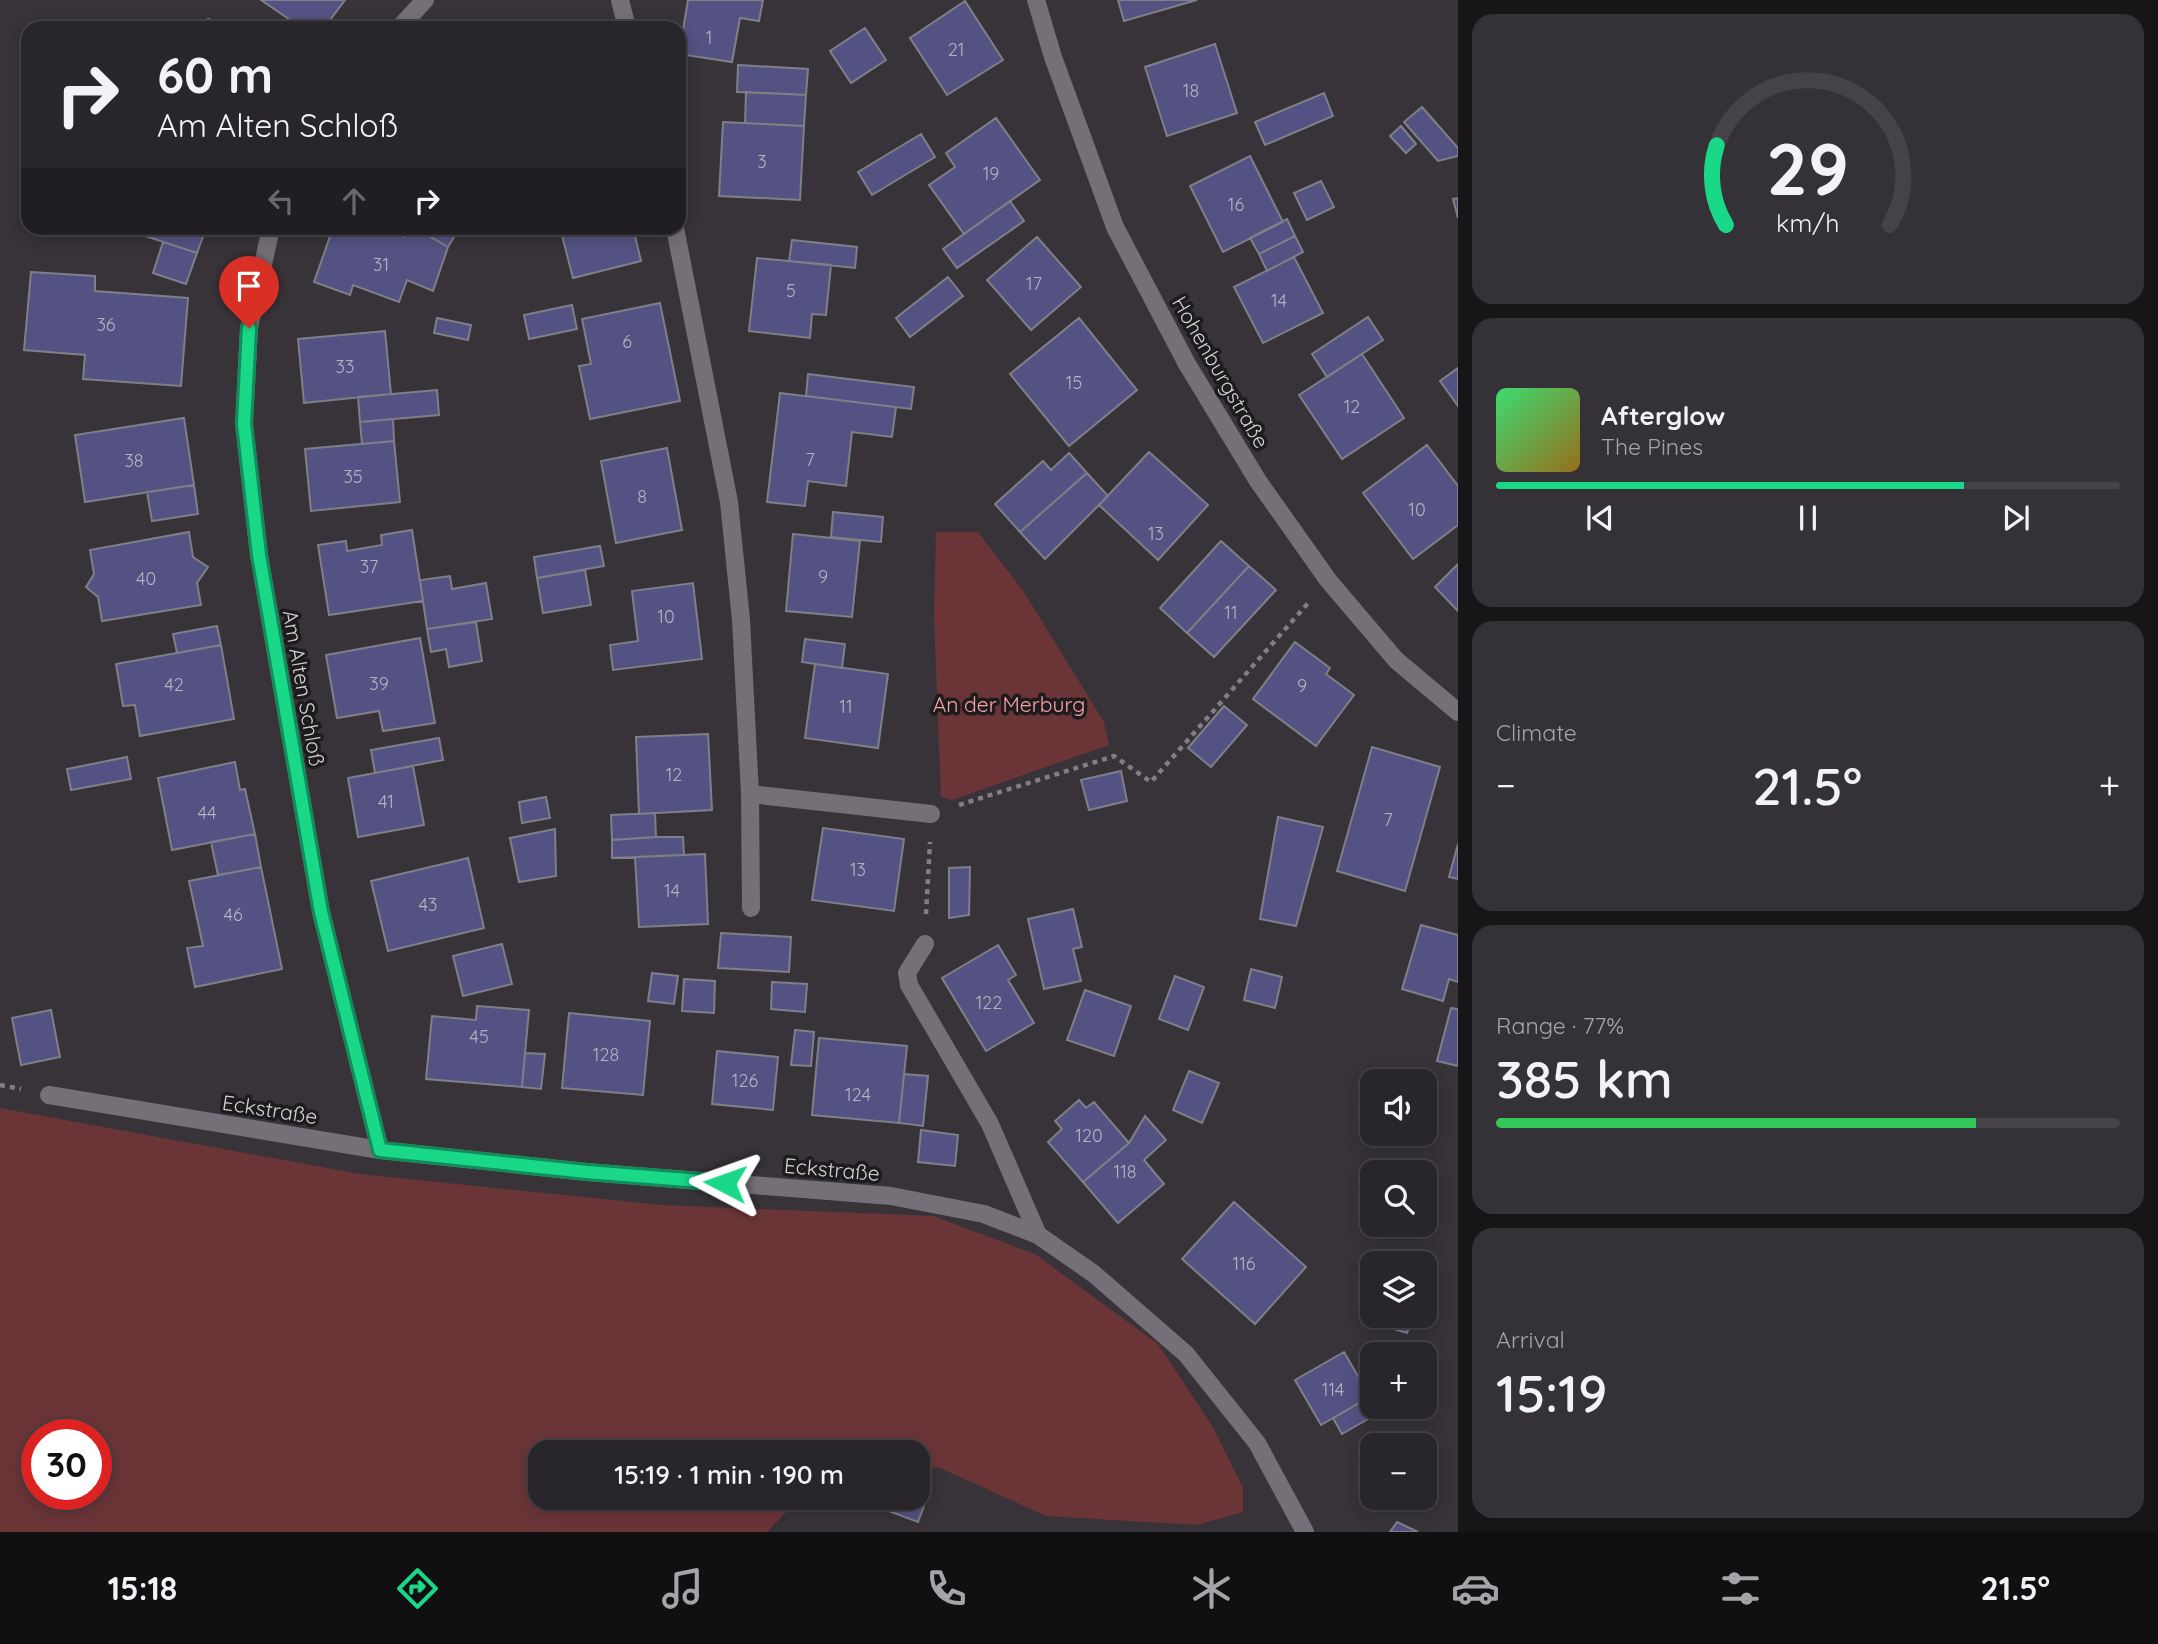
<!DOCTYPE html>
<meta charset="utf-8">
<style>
:root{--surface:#29262b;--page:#353237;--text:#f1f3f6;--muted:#a5a5a9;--line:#454347;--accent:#19d989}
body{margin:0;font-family:Quicksand,sans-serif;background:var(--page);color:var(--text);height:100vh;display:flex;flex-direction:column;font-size:26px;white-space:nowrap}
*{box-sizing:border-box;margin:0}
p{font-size:23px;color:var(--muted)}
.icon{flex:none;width:38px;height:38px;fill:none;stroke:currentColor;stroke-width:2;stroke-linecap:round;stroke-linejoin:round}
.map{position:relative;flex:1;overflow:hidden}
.drawer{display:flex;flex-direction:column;gap:14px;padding:14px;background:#171518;width:700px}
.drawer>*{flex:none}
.hud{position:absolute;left:21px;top:21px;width:665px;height:214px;border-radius:21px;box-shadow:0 4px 18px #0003,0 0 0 2px var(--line);background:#29262b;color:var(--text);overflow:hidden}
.controls{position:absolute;left:1360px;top:1069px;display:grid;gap:14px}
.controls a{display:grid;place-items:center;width:77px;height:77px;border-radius:14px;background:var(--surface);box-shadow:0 4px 18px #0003,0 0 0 2px var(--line);font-size:35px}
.speed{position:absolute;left:21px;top:1419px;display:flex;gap:14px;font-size:35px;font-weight:700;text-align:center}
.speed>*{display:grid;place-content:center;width:91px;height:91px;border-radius:50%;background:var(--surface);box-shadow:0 4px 18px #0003,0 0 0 2px var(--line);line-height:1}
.speed .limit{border:10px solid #d22;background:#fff;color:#111}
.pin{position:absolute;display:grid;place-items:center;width:60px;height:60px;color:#fff;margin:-72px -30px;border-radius:50% 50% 50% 0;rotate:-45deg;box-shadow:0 0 7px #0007}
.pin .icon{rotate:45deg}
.me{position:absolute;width:77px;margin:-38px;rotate:274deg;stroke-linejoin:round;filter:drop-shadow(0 0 5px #0008)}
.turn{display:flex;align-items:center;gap:24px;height:147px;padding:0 21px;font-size:32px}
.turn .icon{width:91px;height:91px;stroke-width:2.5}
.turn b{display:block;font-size:49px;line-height:60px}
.lanes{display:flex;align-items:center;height:66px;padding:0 21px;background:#0003;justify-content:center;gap:35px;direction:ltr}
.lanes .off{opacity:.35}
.big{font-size:52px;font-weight:600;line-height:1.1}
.drawer .widget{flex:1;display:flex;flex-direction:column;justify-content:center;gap:10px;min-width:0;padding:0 24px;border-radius:21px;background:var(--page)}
.drawer .dial{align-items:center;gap:0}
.dial svg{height:182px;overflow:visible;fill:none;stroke:var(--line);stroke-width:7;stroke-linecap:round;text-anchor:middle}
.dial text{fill:var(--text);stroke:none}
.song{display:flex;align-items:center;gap:21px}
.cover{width:84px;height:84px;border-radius:10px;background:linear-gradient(135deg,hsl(140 70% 55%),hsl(40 70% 35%))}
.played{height:7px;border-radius:4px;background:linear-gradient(90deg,var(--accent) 75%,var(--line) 75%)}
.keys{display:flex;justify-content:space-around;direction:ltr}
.heat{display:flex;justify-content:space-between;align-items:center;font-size:38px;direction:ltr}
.charge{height:10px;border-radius:5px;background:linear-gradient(90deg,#34c759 77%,var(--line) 0)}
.trip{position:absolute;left:528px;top:1440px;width:402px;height:70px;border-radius:21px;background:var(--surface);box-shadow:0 4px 18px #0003,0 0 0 2px var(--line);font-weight:600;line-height:70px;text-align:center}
.tabs{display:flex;height:112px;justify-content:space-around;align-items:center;background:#100f11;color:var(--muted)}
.tabs .icon{width:49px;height:49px}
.tabs .active{color:var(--accent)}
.tabs b{font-size:32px;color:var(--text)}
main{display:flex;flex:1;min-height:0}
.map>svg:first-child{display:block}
</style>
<main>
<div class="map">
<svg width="1458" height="1532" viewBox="0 0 1458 1532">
<rect width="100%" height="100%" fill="#373339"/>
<path fill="#6b3538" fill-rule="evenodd" d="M 936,532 L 978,532 L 1024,592 L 1104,722 L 1109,745 L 952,800 L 941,797 L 934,618 Z
M 0,1108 L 360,1174 L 662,1205 L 933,1216 L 1035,1254 L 1158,1344 L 1213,1427 L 1243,1488 L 1243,1512 L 1197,1525 L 1046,1516 L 940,1468 L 919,1466 L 919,1452 L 541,1452 L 541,1498 L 800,1498 L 767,1532 L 0,1532 ZM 37,1435 L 96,1435 L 96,1494 L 37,1494 Z"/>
<path fill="#535283" stroke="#7f7f88" stroke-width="2" d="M 261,0 L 345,0 L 324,28 L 302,28 Z
M 688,0 L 763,0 L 759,21 L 740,18 L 732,62 L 679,54 Z
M 1118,0 L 1197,0 L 1124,21 Z
M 965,1 L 1003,60 L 947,95 L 910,38 Z
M 208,19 L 237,28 L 203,28 Z
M 865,28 L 886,60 L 851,83 L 830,51 Z
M 1215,44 L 1237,113 L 1167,136 L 1145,67 Z
M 738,65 L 808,69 L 806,95 L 737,92 Z
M 746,92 L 806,95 L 804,126 L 745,123 Z
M 1324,93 L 1333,116 L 1265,145 L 1255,122 Z
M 1422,107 L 1458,148 L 1458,156 L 1438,161 L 1404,122 Z
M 996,118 L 1040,180 L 964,234 L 929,185 L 955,167 L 946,153 Z
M 723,122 L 804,126 L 800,200 L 719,196 Z
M 1401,126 L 1416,144 L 1406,153 L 1390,136 Z
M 921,134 L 935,157 L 872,195 L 858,172 Z
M 1250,156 L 1283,222 L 1223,252 L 1190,186 Z
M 1321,181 L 1334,207 L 1307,220 L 1294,193 Z
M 1458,198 L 1458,218 L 1453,199 Z
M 1010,201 L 1024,221 L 957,268 L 943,249 Z
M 1287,219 L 1295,236 L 1259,254 L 1250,238 Z
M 121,228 L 206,228 L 197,253 Z
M 333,228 L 379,228 L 405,237 L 409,228 L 415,228 L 448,247 L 433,291 L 407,280 L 399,302 L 353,285 L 350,295 L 314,282 Z
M 415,228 L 449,228 L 457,232 L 448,247 Z
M 560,228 L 633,228 L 641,261 L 573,278 Z
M 1295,236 L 1303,252 L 1267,271 L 1259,254 Z
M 1037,237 L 1081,287 L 1031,330 L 987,280 Z
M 792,240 L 857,247 L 855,268 L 789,261 Z
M 163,242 L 197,253 L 186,284 L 153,273 Z
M 1294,257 L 1323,313 L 1263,343 L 1234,287 Z
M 757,258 L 831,265 L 826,315 L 812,314 L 810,338 L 749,331 Z
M 31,272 L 95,276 L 95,291 L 188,298 L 181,386 L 83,379 L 85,355 L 24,350 Z
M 948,277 L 963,296 L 910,337 L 896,318 Z
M 660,303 L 680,401 L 590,419 L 579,366 L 591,364 L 582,319 Z
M 572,305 L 577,329 L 529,339 L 524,315 Z
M 1368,317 L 1383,340 L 1327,377 L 1312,354 Z
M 437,318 L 471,325 L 468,340 L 434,333 Z
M 1079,318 L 1137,390 L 1069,446 L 1010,374 Z
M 385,331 L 391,394 L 304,403 L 298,339 Z
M 1362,354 L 1404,418 L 1342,459 L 1299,395 Z
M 1458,368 L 1458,406 L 1440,381 Z
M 808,374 L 914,387 L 911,409 L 806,396 Z
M 437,390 L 439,415 L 360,422 L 358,397 Z
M 780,393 L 896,407 L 892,437 L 852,432 L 846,486 L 808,481 L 805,506 L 767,502 Z
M 184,418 L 194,485 L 85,502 L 75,435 Z
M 393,419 L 394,441 L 362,444 L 360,422 Z
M 394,441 L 400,502 L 311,511 L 305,449 Z
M 1427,445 L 1458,486 L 1458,525 L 1413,559 L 1363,493 Z
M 667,448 L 682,530 L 616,543 L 601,461 Z
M 1149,452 L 1208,505 L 1158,560 L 1099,505 Z
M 1069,453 L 1087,473 L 1020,532 L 995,504 L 1043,461 L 1051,470 Z
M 1087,473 L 1108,496 L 1045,559 L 1020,532 Z
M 194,485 L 198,514 L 152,521 L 147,492 Z
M 833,512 L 883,517 L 881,542 L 831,537 Z
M 412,530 L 423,601 L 329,615 L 318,545 L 346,541 L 347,551 L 382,545 L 381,535 Z
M 189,532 L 193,557 L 208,567 L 197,583 L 201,605 L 102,621 L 98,597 L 86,587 L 94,574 L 90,550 Z
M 793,534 L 860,541 L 852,617 L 786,611 Z
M 1221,541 L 1249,566 L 1187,633 L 1160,608 Z
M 600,546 L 604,566 L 537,578 L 534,557 Z
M 1458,564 L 1458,611 L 1435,587 Z
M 1249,566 L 1276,590 L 1214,657 L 1187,633 Z
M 585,570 L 591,605 L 543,613 L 537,578 Z
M 450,576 L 452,589 L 486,583 L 492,619 L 427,629 L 420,580 Z
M 693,583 L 702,659 L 613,670 L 610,645 L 638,641 L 632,591 Z
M 476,622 L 482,661 L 449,667 L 446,649 L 431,652 L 427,629 Z
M 217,626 L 221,645 L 177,653 L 173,634 Z
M 420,638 L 435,723 L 383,731 L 379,711 L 337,718 L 326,655 Z
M 805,639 L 845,644 L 842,668 L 802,662 Z
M 1295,642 L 1330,668 L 1326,674 L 1354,695 L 1316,746 L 1253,699 Z
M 221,645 L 234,719 L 140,736 L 135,705 L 123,706 L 116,664 Z
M 815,664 L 888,674 L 878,748 L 805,738 Z
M 1224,706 L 1247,725 L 1211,767 L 1188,748 Z
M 708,734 L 712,810 L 639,814 L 636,737 Z
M 439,738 L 443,760 L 375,773 L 371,750 Z
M 1372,747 L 1440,767 L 1405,891 L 1337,871 Z
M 127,757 L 131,779 L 71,790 L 67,769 Z
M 235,762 L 240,790 L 245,789 L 255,834 L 172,850 L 158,778 Z
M 413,766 L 424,825 L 358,837 L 348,778 Z
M 1121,771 L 1127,801 L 1089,810 L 1081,780 Z
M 546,797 L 550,818 L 522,823 L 519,802 Z
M 655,813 L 656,837 L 612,840 L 611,815 Z
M 1278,817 L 1323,827 L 1296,926 L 1260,919 Z
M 823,828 L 904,839 L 894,911 L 812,900 Z
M 555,829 L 556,876 L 519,882 L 510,838 Z
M 255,834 L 261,867 L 218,875 L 211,842 Z
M 656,837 L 683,837 L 684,855 L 612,858 L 612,840 Z
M 1458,844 L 1458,879 L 1449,877 Z
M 705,854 L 708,924 L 639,927 L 635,857 Z
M 468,858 L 484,928 L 388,951 L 371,881 Z
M 261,867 L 282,969 L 195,987 L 187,948 L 203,946 L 189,881 Z
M 970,867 L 969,915 L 949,918 L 949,868 Z
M 1073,909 L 1082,947 L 1073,949 L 1081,981 L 1044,989 L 1028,919 Z
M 1421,925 L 1458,935 L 1458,982 L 1449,979 L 1443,1001 L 1402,989 Z
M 721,933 L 791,937 L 789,972 L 718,968 Z
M 502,944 L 512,984 L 463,996 L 453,956 Z
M 998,945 L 1016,975 L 1008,980 L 1034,1023 L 986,1051 L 942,978 Z
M 1251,969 L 1282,977 L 1275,1008 L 1244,1000 Z
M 652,973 L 678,976 L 674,1004 L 648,1001 Z
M 1175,976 L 1204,987 L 1188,1030 L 1159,1019 Z
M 684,979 L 715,981 L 714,1013 L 682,1011 Z
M 772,982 L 807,984 L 805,1012 L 771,1009 Z
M 1085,990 L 1131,1006 L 1114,1056 L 1067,1040 Z
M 477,1006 L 529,1010 L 522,1087 L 426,1079 L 432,1016 L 476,1020 Z
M 1451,1008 L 1458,1009 L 1458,1066 L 1437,1061 Z
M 51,1010 L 60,1057 L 21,1065 L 12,1018 Z
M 569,1013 L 650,1021 L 643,1095 L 562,1088 Z
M 795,1030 L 814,1032 L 811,1066 L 791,1065 Z
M 819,1038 L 907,1046 L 899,1123 L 812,1115 Z
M 717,1051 L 778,1057 L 773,1110 L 712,1104 Z
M 525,1053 L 545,1054 L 541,1089 L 522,1087 Z
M 1189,1071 L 1219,1083 L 1202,1123 L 1173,1110 Z
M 904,1074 L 928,1076 L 923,1126 L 899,1123 Z
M 1079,1100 L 1086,1108 L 1094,1102 L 1129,1143 L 1083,1182 L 1048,1142 L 1062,1129 L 1055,1121 Z
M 1145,1116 L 1166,1140 L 1144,1160 L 1164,1184 L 1118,1223 L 1083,1182 L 1129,1143 Z
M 921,1130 L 958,1135 L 955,1166 L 918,1162 Z
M 1234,1202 L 1306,1267 L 1255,1324 L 1182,1259 Z
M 1395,1316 L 1413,1316 L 1407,1333 L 1391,1328 Z
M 1344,1352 L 1370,1397 L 1321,1425 L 1295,1380 Z
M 1359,1403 L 1368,1419 L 1342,1434 L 1333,1418 Z
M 919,1491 L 928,1495 L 918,1522 L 883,1509 L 887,1498 L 919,1498 Z
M 1397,1522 L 1418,1532 L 1390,1532 Z"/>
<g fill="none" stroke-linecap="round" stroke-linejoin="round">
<path stroke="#827e83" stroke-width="4.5" stroke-dasharray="5 5" stroke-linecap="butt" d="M 959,805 L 1114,756 L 1151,782 L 1309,602
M 926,914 L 930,842
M 0,1085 L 21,1089"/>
<path stroke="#757077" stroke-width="18" d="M 750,794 L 931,814
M 925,944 L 907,973 L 909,985 L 990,1124 L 1038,1235"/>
<path stroke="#757077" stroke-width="18" d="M 620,0 L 627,28
M 1036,0 L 1053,57 L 1115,227 L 1187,364 L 1258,481 L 1328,580 L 1396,660 L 1458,712
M 399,28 L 425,0
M 271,228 L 249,328 L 244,424 L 259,555 L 321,912 L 380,1150
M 675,228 L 729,502 L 741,620 L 750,794 L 751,908
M 49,1095 L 380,1150 L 587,1172 L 891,1196 L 984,1214 L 1038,1235 L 1094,1274 L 1186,1354 L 1257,1443 L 1305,1532"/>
</g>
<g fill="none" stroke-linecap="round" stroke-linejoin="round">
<g stroke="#108d59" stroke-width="18">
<path id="route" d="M 249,328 L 244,424 L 259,555 L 321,912 L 380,1150 L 587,1172 L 725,1183"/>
</g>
<use href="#route" stroke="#19d989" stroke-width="12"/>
</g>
<g text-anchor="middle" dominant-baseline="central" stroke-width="7" stroke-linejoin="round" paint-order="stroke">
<g font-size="18" fill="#b4b2c1">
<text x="709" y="37">1</text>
<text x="956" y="49">21</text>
<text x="1191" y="90">18</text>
<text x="762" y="161">3</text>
<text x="991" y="173">19</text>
<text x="1236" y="204">16</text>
<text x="381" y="264">31</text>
<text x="1034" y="283">17</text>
<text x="791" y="290">5</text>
<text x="1279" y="300">14</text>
<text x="106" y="324">36</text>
<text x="627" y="341">6</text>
<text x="345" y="366">33</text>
<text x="1074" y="382">15</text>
<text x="1352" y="406">12</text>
<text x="810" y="459">7</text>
<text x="134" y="460">38</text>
<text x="353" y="476">35</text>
<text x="642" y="496">8</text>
<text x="1417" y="509">10</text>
<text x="1156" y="533">13</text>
<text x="369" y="566">37</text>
<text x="823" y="576">9</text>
<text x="146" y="578">40</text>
<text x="1231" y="612">11</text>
<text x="666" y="616">10</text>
<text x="379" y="683">39</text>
<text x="174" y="684">42</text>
<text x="1302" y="685">9</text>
<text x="846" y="706">11</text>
<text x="674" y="774">12</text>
<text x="386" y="801">41</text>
<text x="207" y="812">44</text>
<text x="1388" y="819">7</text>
<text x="858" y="869">13</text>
<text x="672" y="890">14</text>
<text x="428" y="904">43</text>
<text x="233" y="914">46</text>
<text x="989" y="1002">122</text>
<text x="479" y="1036">45</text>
<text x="606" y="1054">128</text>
<text x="745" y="1080">126</text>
<text x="858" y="1094">124</text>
<text x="1089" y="1135">120</text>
<text x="1125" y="1171">118</text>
<text x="1244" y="1263">116</text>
<text x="1333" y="1389">114</text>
</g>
<g font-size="21" fill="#d5d2d6" stroke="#1d1b1e">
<text transform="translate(1221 372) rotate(60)">Hohenburgstraße</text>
<text transform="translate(304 688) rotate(80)">Am Alten Schloß</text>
<text transform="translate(270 1109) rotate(9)">Eckstraße</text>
<text transform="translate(832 1169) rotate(5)">Eckstraße</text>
</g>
<g font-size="21" fill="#fea3a5" stroke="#1d1b1e">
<text x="1009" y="704">An der Merburg</text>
</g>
</g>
</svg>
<div class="controls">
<a><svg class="icon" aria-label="sound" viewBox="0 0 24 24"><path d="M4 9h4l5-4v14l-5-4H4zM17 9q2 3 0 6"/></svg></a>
<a><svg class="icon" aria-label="search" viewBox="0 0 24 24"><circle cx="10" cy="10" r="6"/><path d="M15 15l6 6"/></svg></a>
<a><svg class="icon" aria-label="layers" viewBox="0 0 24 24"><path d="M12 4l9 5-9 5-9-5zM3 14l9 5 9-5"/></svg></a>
<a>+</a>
<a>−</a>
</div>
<div class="speed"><div class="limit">30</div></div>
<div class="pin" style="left:249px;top:328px;background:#d93025"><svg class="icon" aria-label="arrive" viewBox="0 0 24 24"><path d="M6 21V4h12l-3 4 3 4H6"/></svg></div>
<svg class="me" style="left:725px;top:1183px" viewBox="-20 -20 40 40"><path d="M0-17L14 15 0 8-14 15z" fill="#19d989" stroke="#fff" stroke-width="4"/></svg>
<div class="trip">15:19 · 1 min · 190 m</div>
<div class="hud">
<div class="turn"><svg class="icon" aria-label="right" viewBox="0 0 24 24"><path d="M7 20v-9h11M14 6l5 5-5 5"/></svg><div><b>60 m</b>Am Alten Schloß</div></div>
<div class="lanes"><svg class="icon off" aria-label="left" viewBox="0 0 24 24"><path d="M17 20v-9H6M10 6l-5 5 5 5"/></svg><svg class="icon off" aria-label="ahead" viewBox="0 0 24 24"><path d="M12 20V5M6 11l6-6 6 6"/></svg><svg class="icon" aria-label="right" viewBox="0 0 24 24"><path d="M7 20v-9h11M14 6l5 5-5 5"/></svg></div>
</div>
</div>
<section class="drawer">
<div class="widget dial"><svg viewBox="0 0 100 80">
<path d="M14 69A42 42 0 1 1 86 69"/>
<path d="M14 69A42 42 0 0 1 10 34" stroke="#19d989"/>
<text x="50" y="56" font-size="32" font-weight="700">29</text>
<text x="50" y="72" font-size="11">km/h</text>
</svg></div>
<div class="widget">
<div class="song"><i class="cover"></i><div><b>Afterglow</b><p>The Pines</p></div></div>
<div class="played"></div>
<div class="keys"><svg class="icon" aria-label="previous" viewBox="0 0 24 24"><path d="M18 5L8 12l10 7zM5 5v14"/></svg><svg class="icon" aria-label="pause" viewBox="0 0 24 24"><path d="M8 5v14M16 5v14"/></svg><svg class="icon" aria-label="next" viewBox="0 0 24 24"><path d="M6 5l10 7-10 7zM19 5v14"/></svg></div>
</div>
<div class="widget"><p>Climate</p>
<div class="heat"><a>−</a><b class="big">21.5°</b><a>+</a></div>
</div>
<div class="widget"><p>Range · 77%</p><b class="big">385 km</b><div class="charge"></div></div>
<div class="widget"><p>Arrival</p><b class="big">15:19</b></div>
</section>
</main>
<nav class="tabs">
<b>15:18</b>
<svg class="icon active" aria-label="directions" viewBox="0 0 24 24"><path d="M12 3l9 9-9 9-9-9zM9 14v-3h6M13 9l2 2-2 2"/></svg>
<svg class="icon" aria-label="music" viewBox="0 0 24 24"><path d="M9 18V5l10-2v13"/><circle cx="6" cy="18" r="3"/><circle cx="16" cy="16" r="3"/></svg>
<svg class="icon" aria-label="phone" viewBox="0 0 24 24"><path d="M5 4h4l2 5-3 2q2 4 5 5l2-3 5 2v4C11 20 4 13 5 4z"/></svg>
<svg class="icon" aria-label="climate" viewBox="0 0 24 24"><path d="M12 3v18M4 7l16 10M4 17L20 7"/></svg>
<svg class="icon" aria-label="car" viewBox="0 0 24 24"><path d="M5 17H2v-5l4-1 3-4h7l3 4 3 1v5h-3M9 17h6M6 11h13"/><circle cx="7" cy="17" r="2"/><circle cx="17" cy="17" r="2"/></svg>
<svg class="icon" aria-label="filters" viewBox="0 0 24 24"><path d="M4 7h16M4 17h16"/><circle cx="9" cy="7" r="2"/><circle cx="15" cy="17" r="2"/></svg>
<b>21.5°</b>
</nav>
